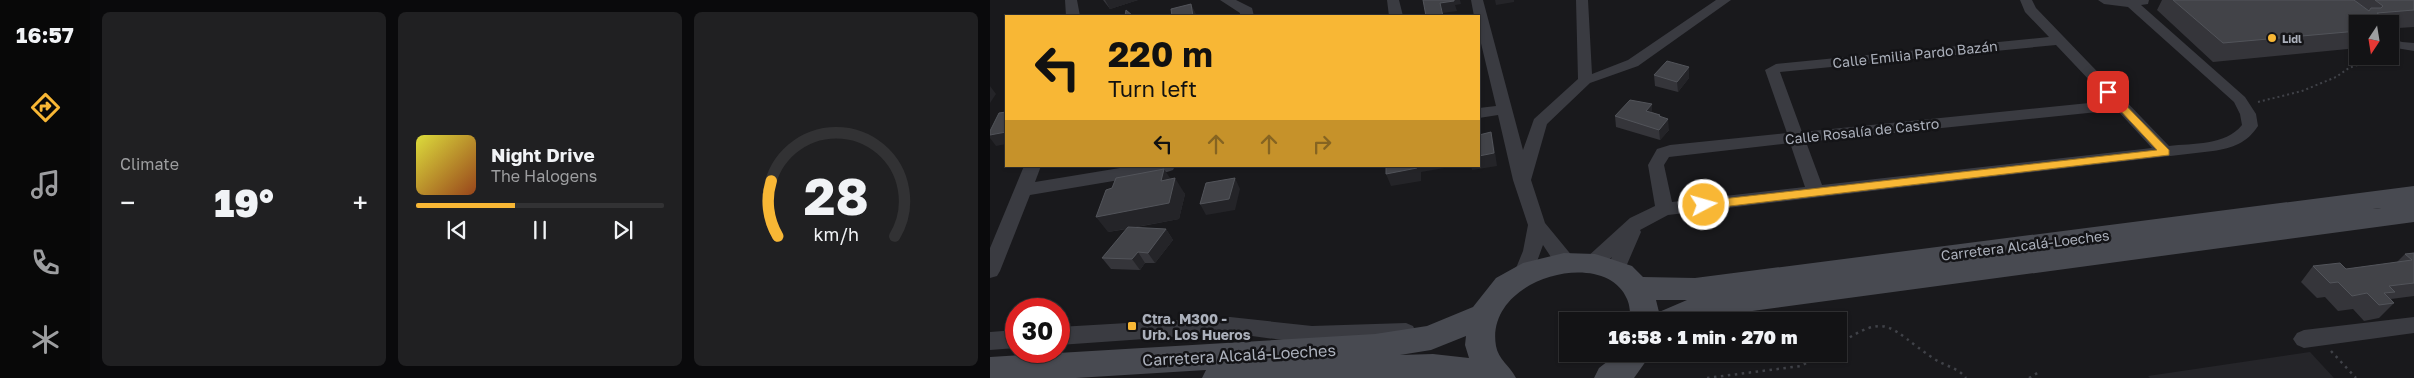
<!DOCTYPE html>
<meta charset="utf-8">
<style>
:root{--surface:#131315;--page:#202022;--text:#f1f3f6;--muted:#9d9ea0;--line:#323234;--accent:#f8b735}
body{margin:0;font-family:"Golos Text",sans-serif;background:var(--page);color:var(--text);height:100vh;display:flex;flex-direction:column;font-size:19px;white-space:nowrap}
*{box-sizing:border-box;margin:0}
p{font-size:16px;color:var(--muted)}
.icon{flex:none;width:28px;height:28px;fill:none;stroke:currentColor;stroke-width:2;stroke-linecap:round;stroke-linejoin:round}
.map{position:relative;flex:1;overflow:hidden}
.panel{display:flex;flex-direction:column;gap:12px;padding:12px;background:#0a0a0c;width:900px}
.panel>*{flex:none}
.hud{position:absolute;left:15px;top:15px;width:475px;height:152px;border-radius:0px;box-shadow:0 1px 4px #0004,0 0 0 1px var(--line);background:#f8b735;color:#111;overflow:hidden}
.needle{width:32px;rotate:192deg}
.tools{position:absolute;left:1359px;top:15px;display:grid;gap:10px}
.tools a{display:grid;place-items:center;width:50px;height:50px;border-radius:0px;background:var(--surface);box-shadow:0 1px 4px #0004,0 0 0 1px var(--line);font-size:25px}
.speed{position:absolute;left:15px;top:298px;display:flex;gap:10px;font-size:25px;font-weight:700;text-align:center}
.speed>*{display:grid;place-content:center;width:65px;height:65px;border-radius:50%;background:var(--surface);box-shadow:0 1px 4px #0004,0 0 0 1px var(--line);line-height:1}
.speed .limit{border:8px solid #d22;background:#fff;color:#111}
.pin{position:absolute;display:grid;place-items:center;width:42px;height:42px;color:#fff;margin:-21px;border-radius:10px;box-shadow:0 2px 8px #0006}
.me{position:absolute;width:55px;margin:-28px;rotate:84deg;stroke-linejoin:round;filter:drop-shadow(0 0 4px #0008)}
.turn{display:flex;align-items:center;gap:18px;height:105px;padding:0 20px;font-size:22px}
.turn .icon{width:65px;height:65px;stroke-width:2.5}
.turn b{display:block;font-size:35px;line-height:42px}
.lanes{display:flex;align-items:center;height:48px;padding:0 20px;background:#0003;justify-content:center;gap:25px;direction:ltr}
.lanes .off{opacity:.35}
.big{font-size:38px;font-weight:800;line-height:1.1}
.panel .widget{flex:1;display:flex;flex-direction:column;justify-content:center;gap:8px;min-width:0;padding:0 18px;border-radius:8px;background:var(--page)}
.panel .dial{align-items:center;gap:0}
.dial svg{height:130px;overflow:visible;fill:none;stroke:var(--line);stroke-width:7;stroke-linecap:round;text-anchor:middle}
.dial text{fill:var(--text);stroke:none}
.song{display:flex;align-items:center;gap:15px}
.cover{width:60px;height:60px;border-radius:8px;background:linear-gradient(135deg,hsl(60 70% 55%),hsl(20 70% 35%))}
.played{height:5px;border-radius:2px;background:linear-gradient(90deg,var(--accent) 40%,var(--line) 40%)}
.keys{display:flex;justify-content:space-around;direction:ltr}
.heat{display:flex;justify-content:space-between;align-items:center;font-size:28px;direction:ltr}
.panel .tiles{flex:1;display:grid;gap:12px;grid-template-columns:repeat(3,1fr)}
.trip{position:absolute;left:569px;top:312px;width:288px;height:50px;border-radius:0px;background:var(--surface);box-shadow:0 1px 4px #0004,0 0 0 1px var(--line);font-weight:800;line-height:50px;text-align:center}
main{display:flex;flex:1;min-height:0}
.tab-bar{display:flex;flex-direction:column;width:90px;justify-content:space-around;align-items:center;background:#080808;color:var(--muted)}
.tab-bar .icon{width:35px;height:35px}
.tab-bar .active{color:var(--accent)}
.tab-bar b{font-size:22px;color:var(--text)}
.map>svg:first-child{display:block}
</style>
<main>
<nav class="tab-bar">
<b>16:57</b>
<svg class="icon active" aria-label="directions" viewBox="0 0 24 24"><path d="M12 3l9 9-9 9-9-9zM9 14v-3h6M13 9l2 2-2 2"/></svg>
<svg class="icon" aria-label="music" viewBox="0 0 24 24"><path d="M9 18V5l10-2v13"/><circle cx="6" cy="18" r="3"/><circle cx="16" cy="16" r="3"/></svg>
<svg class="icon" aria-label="phone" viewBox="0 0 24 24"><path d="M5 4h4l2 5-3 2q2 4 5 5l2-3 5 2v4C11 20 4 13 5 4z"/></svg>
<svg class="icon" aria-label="climate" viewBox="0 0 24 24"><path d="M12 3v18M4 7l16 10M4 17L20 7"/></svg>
</nav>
<section class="panel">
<div class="tiles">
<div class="widget"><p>Climate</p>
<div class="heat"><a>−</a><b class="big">19°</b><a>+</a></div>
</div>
<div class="widget">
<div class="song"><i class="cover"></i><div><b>Night Drive</b><p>The Halogens</p></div></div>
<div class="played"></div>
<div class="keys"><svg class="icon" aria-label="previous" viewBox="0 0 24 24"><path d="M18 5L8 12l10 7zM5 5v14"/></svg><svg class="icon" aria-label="pause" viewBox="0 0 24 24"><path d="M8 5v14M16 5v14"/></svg><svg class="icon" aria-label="next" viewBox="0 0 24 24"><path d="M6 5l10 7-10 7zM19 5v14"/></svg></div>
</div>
<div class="widget dial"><svg viewBox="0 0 100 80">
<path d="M14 69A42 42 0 1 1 86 69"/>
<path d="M14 69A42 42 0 0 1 10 35" stroke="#f8b735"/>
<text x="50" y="56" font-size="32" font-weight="700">28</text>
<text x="50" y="72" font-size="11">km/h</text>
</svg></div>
</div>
</section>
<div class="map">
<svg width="1424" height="378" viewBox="0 0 1424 378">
<rect width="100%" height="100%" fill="#19191c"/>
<path fill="#252529" d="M 1320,352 L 1344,378 L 1160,378 L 1158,376 Z"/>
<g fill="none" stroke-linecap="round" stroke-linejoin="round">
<path stroke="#404248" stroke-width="2" stroke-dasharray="2 3" stroke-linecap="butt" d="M 1268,102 L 1312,91 L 1346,77 L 1359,68 L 1393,56"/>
<path stroke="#404248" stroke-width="2.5" stroke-dasharray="2.5 4.5" stroke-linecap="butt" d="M 848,345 C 899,310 899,329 943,358 C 954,366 967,367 976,378
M 1341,351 L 1366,378
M 717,378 L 811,366 L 832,354
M 1039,378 L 1049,372"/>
<path fill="#3a3b41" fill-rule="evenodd" d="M 75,0 L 87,0 L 90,16 L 76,16 Z
M 230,0 L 246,0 L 262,8 L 264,16 L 250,16 L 250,13 Z
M 397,0 L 409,0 L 413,16 L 399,16 Z
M 481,0 L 493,0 L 533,150 L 544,119 L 588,79 L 586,0 L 598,0 L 602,74 L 638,60 L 726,0 L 741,0 L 648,66 L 600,83 L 557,124 L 541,180 L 555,223 L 583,257 L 586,262 L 583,267 C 567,272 561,256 553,245 L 541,278 L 534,280 L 527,278 L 524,273 L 533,251 L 538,225 L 523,180 L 508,115 L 489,118 L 489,108 L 506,106 L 489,35 L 489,16 L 484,16 Z
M 1030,0 L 1042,0 L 1046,8 L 1179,146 C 1203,143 1235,146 1252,125 L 1250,114 L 1244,102 L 1138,7 L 1114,4 L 1108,0 L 1159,0 L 1158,4 L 1151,5 L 1255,97 L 1266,114 L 1268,126 C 1257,143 1243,148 1223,151 L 678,215 L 650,230 L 651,232 L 632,276 L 625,278 L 618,276 L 615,271 L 622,257 C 613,265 608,272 596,268 L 593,263 L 596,258 L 640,218 L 665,206 L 658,165 L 667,149 L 680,145 L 797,133 L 775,70 L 786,64 L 1059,37 L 1035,12 ZM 1066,45 L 1119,101 L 812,132 L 790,72 ZM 1127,110 L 1162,148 L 832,185 L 816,142 ZM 800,143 L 815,187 L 682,202 L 674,165 L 679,157 Z
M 1400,38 L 1412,42 L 1424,43 L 1424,51 L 1400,47 Z
M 34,166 L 51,166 L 45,182 L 142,166 L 185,166 L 183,170 L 177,172 L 40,195 L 10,271 L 7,276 L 0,278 L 0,248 Z
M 240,317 L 322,326 L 416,323 L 423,326 L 426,332 L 423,338 L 416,341 L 322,344 L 240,333 L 69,345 L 69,327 Z
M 1424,317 L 1424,333 L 1314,348 L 1307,345 L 1303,339 L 1307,333 L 1314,330 Z
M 26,330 L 26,348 L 0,350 L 0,332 Z"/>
<path fill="#484a51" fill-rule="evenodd" d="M 1424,186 L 1424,204 L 1383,209 L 1424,204 L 1424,222 L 740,314 L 715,318 L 708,321 L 641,321 C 640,314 640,305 637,299 C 615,246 494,278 506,346 C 508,359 520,366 526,378 L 212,378 L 216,370 L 86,378 L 0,378 L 0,357 L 385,334 L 437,326 L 483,307 L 506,278 L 533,263 L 574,253 L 605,254 L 615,257 L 642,266 L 653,277 L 705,278 ZM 666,300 L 697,300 L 669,312 ZM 476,336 L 475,345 L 479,358 L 443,354 L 410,355 L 441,350 Z
M 627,354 L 661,354 L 644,378 L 604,378 L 609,368 Z"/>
</g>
<path fill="#35353a" d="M 113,0 L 148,0 L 120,9 Z
M 1172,0 L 1424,0 L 1424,27 L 1408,28 L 1400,40 L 1400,24 L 1368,24 L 1368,48 L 1223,62 L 1167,10 Z
M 664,75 L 699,78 L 688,92 L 665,86 Z
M 662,112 L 670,115 L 671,117 L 679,130 L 670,140 L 626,127 L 625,116 Z
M 181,179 L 195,194 L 189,219 L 142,228 L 176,229 L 183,240 L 165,263 L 155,263 L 150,270 L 121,269 L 112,258 L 137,229 L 118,232 Z
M 1424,253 L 1424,296 L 1401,299 L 1404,303 L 1389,318 L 1374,321 L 1363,309 L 1348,311 L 1335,297 L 1327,298 L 1311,282 L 1323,266 L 1356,269 L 1407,262 L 1415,254 Z"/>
<path fill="#242428" d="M 115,0 L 148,0 L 120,9 Z
M 464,0 L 470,0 L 471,4 L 465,5 L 467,11 L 453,13 L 450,3 Z
M 505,0 L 524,0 L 524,2 L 506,5 Z
M 201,4 L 206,14 L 206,16 L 203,16 Z
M 699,67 L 699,78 L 688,92 L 687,82 Z
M 0,86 L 6,94 L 0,103 Z
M 662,104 L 662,115 L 656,111 Z
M 678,119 L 679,130 L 670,140 L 669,130 Z
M 16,132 L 16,144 L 6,146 L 0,138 L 0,135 Z
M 501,132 L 504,145 L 507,166 L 482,170 L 481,166 L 489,166 L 489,156 Z
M 427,166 L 466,166 L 431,172 L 431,181 L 401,186 L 396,174 Z
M 174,169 L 184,184 L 185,178 L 195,194 L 189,219 L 118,232 L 106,217 L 171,181 Z
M 245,178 L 250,189 L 245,210 L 216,215 L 210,204 Z
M 176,229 L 183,240 L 165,263 L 158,253 Z
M 148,252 L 155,263 L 150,270 L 142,259 Z"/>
<path fill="#424348" stroke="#52545a" d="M 433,0 L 464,0 L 464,1 L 450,3 L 453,16 L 436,16 Z
M 1183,0 L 1364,0 L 1379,11 L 1381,8 L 1391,8 L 1393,6 L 1385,0 L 1424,0 L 1424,10 L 1387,13 L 1408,28 L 1400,28 L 1400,24 L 1368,24 L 1368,31 L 1233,43 Z
M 201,4 L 203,16 L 182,16 L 181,9 Z
M 136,10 L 143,16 L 135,16 Z
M 677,61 L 699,67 L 687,82 L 664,75 Z
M 640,100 L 662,104 L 656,111 L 670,115 L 669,116 L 678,119 L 669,130 L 625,116 Z
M 16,112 L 16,132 L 0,135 L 0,131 L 9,113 Z
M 501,132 L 504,153 L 489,156 L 489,135 Z
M 396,166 L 427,166 L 427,168 L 396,174 Z
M 174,169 L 171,181 L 185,178 L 179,203 L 106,217 L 116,190 L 122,188 L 126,178 Z
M 245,178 L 239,199 L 210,204 L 216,183 Z
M 138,227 L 176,229 L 158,253 L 148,252 L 142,259 L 112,258 Z
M 1424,253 L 1424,283 L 1399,286 L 1405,292 L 1394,293 L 1404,303 L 1389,305 L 1377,293 L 1362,296 L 1348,282 L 1340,283 L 1323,266 L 1350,263 L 1356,269 L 1422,260 L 1415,254 Z"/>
<path fill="#f8b735" stroke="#a17722" d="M 1118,89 L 1121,90 L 1179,150 L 1179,155 L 714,209 L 708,205 L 714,201 L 1167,150 L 1115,94 L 1113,92 Z"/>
<g fill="#f8b735" stroke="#141417" stroke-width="2">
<circle cx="1282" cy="38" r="5"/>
<rect x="137" y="321" width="10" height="10" rx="2.5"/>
</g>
<g text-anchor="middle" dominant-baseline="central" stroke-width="5" stroke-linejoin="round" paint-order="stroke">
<g font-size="11" font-weight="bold" fill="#acb1bc" stroke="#141417" text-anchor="start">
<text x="1292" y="38">Lidl</text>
</g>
<g font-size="14" fill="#acb1bc" stroke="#141417">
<text transform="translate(925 54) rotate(-6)">Calle Emilia Pardo Bazán</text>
<text transform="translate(872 131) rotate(-6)">Calle Rosalía de Castro</text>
<text transform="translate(1035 245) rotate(-7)">Carretera Alcalá-Loeches</text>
</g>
<g font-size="14" font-weight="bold" fill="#acb1bc" stroke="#141417" text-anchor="start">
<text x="152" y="318">Ctra. M300 -<tspan x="152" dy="16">Urb. Los Hueros</tspan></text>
</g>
<g font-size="16" fill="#acb1bc" stroke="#141417">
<text transform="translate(249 355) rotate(-3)">Carretera Alcalá-Loeches</text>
</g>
</g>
</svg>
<div class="tools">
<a><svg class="needle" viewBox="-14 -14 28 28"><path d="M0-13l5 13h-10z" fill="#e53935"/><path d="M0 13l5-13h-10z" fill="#9d9ea0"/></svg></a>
</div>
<div class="speed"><div class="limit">30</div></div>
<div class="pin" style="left:1118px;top:92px;background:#d93025"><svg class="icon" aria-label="arrive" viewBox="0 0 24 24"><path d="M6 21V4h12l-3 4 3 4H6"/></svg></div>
<svg class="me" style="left:714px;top:205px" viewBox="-20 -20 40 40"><circle r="17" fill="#f8b735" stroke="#fff" stroke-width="3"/><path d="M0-11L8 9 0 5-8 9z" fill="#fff"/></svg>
<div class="trip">16:58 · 1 min · 270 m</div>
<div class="hud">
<div class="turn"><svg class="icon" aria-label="left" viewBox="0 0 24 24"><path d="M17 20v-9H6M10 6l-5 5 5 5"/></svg><div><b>220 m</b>Turn left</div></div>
<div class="lanes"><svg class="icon" aria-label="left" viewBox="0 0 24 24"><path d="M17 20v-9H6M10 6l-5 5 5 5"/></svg><svg class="icon off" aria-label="ahead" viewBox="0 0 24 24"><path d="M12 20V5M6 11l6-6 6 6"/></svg><svg class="icon off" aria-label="ahead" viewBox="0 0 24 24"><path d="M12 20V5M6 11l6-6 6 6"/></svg><svg class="icon off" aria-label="right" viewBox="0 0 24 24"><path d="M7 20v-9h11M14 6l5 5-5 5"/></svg></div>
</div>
</div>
</main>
